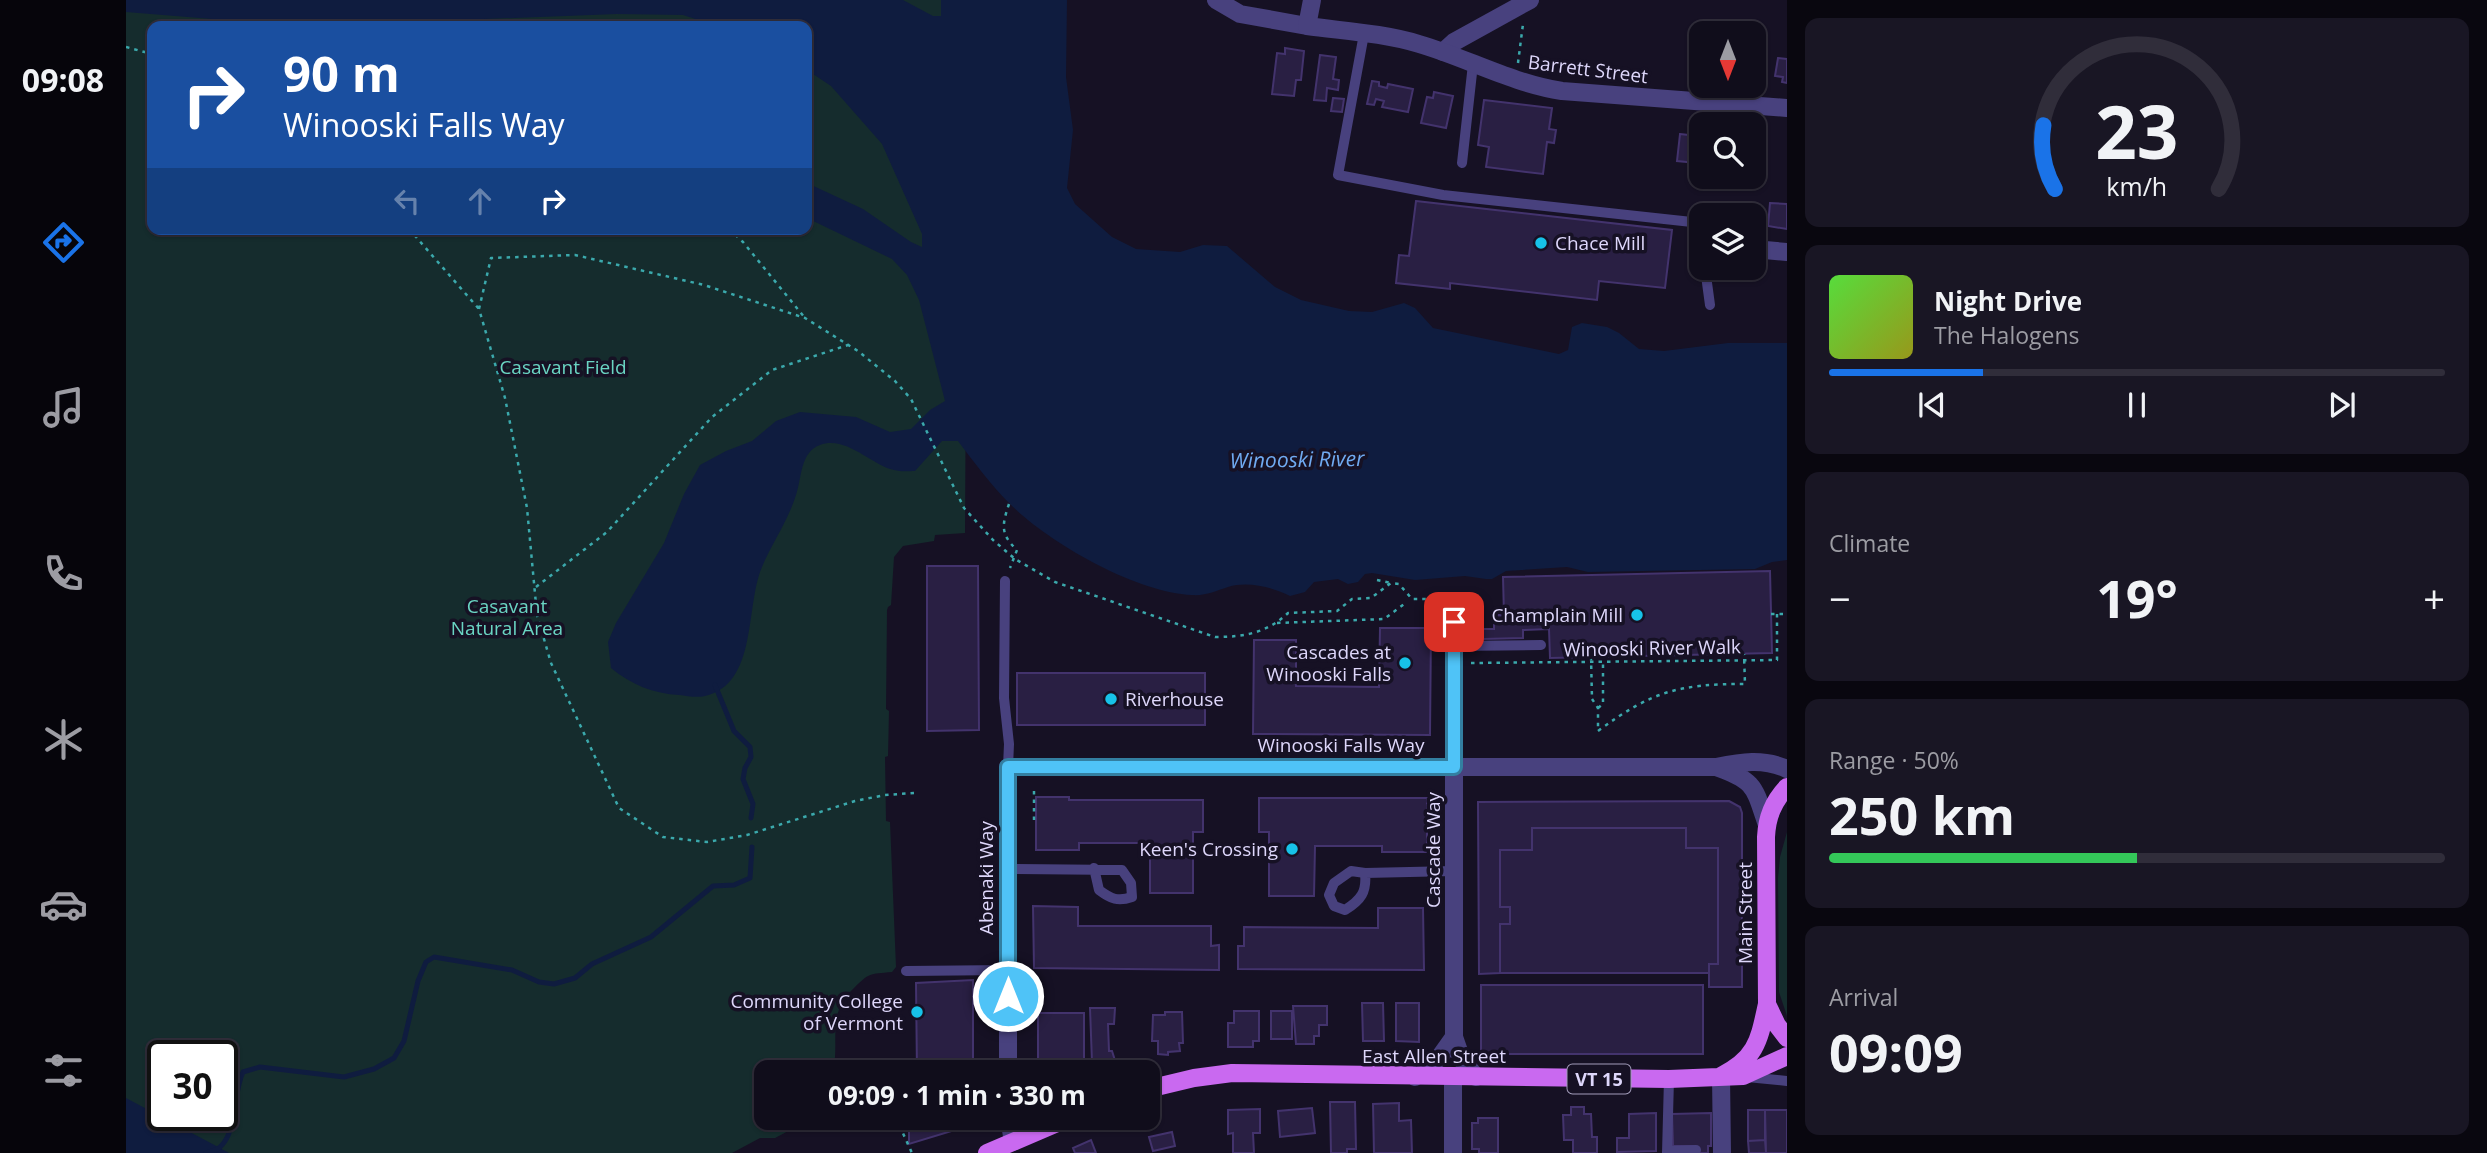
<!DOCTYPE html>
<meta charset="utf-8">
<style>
:root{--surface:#100d1b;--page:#191624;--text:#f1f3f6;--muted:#9c9ca3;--line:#302d3a;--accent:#1a73e8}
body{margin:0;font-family:"Open Sans",sans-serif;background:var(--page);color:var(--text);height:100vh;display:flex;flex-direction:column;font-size:26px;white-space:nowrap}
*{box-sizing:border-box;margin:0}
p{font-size:23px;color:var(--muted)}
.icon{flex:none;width:38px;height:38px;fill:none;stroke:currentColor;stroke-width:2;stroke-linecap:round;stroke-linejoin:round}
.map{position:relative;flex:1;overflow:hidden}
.sheet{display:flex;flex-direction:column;gap:18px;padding:18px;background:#09070f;width:700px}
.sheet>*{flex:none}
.top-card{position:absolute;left:21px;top:21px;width:665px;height:214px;border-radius:14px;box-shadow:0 2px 5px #0004,0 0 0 2px var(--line);background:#1a4fa0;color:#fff;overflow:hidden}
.needle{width:46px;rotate:180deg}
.tools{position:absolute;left:1563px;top:21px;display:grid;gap:14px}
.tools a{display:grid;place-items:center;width:77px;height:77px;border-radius:14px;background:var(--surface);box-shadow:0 2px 5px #0004,0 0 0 2px var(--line);font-size:35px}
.speed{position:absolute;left:21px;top:1040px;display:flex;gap:14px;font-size:35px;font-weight:700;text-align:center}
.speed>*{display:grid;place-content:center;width:91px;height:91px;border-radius:50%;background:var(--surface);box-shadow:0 2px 5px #0004,0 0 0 2px var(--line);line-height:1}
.speed .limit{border:4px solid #111;border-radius:10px;background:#fff;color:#111}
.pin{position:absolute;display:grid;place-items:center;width:60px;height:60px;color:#fff;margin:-30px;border-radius:14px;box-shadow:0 4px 10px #0006}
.me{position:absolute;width:77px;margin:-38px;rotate:0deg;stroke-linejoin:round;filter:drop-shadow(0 0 5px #0008)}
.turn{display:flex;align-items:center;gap:24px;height:147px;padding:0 21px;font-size:32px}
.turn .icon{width:91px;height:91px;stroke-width:2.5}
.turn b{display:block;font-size:49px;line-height:60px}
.lanes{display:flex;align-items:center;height:66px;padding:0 21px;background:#0003;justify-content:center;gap:35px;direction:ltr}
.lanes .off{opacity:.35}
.big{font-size:52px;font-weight:700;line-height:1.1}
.sheet .tile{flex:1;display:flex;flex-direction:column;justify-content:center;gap:10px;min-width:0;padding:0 24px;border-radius:14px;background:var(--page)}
.sheet .dial{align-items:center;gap:0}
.dial svg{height:182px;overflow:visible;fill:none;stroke:var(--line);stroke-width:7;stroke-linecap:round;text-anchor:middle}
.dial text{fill:var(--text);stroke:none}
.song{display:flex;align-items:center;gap:21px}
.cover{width:84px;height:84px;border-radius:10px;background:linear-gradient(135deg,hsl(110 70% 55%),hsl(60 70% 35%))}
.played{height:7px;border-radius:4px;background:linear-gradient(90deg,var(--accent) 25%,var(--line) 25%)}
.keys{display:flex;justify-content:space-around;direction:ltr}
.heat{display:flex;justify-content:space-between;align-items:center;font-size:38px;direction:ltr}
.charge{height:10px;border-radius:5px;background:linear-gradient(90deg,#34c759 50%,var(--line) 0)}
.trip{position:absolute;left:628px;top:1060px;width:406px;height:70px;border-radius:14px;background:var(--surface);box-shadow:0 2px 5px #0004,0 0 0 2px var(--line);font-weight:700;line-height:70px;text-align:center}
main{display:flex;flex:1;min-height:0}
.tab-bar{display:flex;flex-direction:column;width:126px;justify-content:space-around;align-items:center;background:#06050b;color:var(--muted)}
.tab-bar .icon{width:49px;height:49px}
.tab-bar .selected{color:var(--accent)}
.tab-bar b{font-size:32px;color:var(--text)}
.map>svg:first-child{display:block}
</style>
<main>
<nav class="tab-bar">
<b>09:08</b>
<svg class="icon selected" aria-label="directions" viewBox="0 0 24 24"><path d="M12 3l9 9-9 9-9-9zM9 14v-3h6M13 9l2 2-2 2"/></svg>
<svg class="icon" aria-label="music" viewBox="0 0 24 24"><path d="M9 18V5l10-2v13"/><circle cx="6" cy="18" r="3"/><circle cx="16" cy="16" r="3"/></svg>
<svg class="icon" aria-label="phone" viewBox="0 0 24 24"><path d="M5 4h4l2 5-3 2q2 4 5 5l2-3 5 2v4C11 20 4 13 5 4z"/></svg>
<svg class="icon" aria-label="climate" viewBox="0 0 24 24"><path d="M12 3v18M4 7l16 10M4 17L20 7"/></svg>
<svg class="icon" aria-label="car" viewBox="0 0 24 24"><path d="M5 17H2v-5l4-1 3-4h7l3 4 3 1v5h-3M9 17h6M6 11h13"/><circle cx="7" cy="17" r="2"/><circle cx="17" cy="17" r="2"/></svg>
<svg class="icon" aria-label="filters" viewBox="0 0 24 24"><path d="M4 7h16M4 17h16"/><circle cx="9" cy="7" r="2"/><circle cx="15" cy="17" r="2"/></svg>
</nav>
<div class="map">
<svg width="1661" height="1153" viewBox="0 0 1661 1153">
<rect width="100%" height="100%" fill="#161124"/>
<path fill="#152c2d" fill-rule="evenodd" d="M 0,0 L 842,0 L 839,533 L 809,535 L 808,541 L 777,546 L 768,557 L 765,605 L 762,607 L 761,610 L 760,709 L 763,711 L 762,756 L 759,757 L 760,821 L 764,822 L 770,967 L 766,972 C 743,974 743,973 727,989 C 700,1015 714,1040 707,1073 L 640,1073 L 640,1118 L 677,1118 L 668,1128 L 649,1138 L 634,1138 L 606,1153 L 0,1153 ZM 26,26 L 681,26 L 681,229 L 26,229 ZM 37,1055 L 96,1055 L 96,1115 L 37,1115 Z
M 1661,832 L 1661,1016 L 1653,992 L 1652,878 L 1654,857 Z"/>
<path fill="#0f1c3f" d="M 0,0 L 777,0 L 807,16 L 815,16 L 815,0 L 941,0 L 940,77 L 947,130 L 941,188 L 949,204 L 986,237 L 1010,249 L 1054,252 L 1077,245 L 1101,246 L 1149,287 L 1175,300 L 1223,311 L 1246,312 L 1278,303 L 1289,308 L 1307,328 L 1433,354 L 1442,350 L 1446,327 L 1456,323 L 1481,327 L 1493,333 L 1513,349 L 1538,351 L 1602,343 L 1661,343 L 1661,560 L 1646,562 L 1629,569 L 1462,572 L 1441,567 L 1380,571 L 1366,579 L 1360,579 L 1339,576 L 1289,580 L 1246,573 L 1239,574 L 1232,582 L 1222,584 L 1212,579 L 1188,582 L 1179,592 L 1164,596 C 1146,587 1122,581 1102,587 C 1089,591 1080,596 1066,595 C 1009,592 923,543 883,503 C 864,484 848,462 832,441 L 816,441 L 789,471 C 783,471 775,472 768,470 C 745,465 720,435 694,445 C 674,452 676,478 670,495 C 662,521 646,543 636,567 C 619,606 632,684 579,696 C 571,698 561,696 553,695 C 528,694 504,684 485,668 L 482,642 L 490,623 L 538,543 L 558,494 L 574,465 L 600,451 L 626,441 L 650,421 L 674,412 L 730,417 L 764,432 L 785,429 L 804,410 L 819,401 L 793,300 L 781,275 L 766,259 L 681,218 L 681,183 L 737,209 L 785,242 L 796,247 L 796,234 L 756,144 L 705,86 L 681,70 L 681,26 L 591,26 L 557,15 L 491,14 L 281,22 L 252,26 L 184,26 L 179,23 L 123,22 L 0,12 Z
M 0,1098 L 94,1148 L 103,1153 L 0,1153 Z"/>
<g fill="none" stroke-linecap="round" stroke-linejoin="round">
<path stroke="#0f1c3f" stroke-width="5" d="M 589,685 L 608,731 L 624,747 L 625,757 L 619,768 L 617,779 L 627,804 L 625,818
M 80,1153 C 86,1151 92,1150 95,1146 C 111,1131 107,1093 117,1072 L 134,1067 L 218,1077 L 248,1069 L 268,1058 L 278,1041 L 292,981 L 300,962 L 308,957 L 386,970 L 413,982 L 428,984 L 449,978 L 466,964 L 525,937 L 587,886 L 608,885 L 624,878 L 626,847"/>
</g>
<path fill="#291f43" stroke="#43336d" stroke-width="2" d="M 1159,48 L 1178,51 L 1175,80 L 1170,80 L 1168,96 L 1146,94 L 1151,53 L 1159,54 Z
M 1194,55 L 1210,57 L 1207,79 L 1213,80 L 1212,90 L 1201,88 L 1200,101 L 1188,100 Z
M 1652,58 L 1661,59 L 1661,83 L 1656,82 L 1657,77 L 1649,76 Z
M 1246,81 L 1253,82 L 1253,86 L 1261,88 L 1262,84 L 1287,89 L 1282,112 L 1256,107 L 1258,101 L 1250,99 L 1248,105 L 1241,104 Z
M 1308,92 L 1327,96 L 1320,128 L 1295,123 L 1301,97 L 1307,98 Z
M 1207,98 L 1218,99 L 1216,112 L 1205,111 Z
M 1358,100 L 1426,108 L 1423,129 L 1430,130 L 1428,143 L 1421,142 L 1417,174 L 1360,167 L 1363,147 L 1352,145 Z
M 1554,134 L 1571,136 L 1569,156 L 1572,156 L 1571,163 L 1551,161 Z
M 1290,201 L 1546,230 L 1539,288 L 1473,281 L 1471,300 L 1324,283 L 1324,289 L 1270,283 L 1273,255 L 1283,256 Z
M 1644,203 L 1661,204 L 1661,229 L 1642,226 Z
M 1610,205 L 1630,207 L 1628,230 L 1628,215 L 1608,215 Z
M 801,566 L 852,566 L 853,730 L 801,731 Z
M 1644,571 L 1646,653 L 1424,658 L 1423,629 L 1397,630 L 1397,638 L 1357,639 L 1356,629 L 1368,629 L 1368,615 L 1378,615 L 1377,577 Z
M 1254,628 L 1305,628 L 1304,735 L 1127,734 L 1128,640 L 1170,640 L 1170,686 L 1253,687 Z
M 891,673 L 1079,673 L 1079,725 L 891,725 Z
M 910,797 L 943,797 L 943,800 L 1077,800 L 1077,832 L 1067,832 L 1067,893 L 1024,893 L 1024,843 L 953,843 L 953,850 L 910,850 Z
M 1133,798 L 1301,798 L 1301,852 L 1256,852 L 1256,846 L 1189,846 L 1188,896 L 1143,896 L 1143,832 L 1133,832 Z
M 1603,801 L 1614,807 L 1616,813 L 1616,987 L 1583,987 L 1583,964 L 1592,964 L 1592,848 L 1560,848 L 1560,828 L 1406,828 L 1406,850 L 1374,850 L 1374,907 L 1384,907 L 1384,924 L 1374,924 L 1374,973 L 1353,974 L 1352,802 Z
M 1406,828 L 1560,828 L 1560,848 L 1592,848 L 1592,964 L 1583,964 L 1583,973 L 1374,973 L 1374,924 L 1384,924 L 1384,907 L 1374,907 L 1374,850 L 1406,850 Z
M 907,906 L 952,907 L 952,926 L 1085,926 L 1085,946 L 1093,945 L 1093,970 L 908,968 Z
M 1252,908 L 1297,908 L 1298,970 L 1112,969 L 1112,946 L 1118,946 L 1118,927 L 1252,928 Z
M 847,980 L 847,1073 L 791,1073 L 790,983 Z
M 1355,985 L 1577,985 L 1577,1054 L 1355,1054 Z
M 1236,1003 L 1257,1003 L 1258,1041 L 1237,1041 Z
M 1270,1003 L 1293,1003 L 1293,1042 L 1270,1041 Z
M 1167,1006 L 1201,1006 L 1201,1025 L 1193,1025 L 1193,1036 L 1188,1036 L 1188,1044 L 1170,1044 Z
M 964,1008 L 989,1008 L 988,1024 L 982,1024 L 983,1051 L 986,1051 L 993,1073 L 969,1073 L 966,1062 Z
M 1108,1011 L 1133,1011 L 1133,1041 L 1127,1041 L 1127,1047 L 1102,1047 L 1102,1023 L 1108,1023 Z
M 1145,1011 L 1166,1011 L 1166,1039 L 1145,1039 Z
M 1039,1012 L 1056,1012 L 1057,1043 L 1053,1043 L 1054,1051 L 1042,1052 L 1042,1055 L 1032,1054 L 1032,1041 L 1026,1041 L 1027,1015 L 1039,1015 Z
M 912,1013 L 958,1013 L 958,1073 L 912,1073 Z
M 1204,1102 L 1229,1102 L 1230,1149 L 1221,1149 L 1221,1153 L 1205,1153 Z
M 1273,1103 L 1273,1121 L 1285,1120 L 1286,1153 L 1248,1153 L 1247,1104 Z
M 1445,1107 L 1458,1107 L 1458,1114 L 1465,1114 L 1466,1137 L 1471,1137 L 1471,1153 L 1447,1153 L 1447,1140 L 1438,1140 L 1437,1115 L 1445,1115 Z
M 1186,1108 L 1189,1133 L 1154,1137 L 1152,1111 Z
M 1134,1109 L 1134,1133 L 1127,1133 L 1128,1153 L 1107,1153 L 1107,1133 L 1102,1134 L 1102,1110 Z
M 1622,1110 L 1639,1110 L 1639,1140 L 1622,1141 Z
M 1639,1110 L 1661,1110 L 1661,1153 L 1640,1153 Z
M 1530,1113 L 1530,1151 L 1491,1152 L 1491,1138 L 1503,1138 L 1503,1114 Z
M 1585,1113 L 1585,1146 L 1582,1146 L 1582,1153 L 1570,1153 L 1569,1146 L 1547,1146 L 1546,1114 Z
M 783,1118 L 850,1118 L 850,1120 L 847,1127 L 841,1130 L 832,1129 L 783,1144 Z
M 1352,1118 L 1372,1118 L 1372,1153 L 1353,1153 L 1353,1149 L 1346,1149 L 1346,1123 L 1352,1123 Z
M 1046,1132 L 1049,1146 L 1027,1151 L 1023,1137 Z
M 965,1140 L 970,1153 L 949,1153 L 947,1148 Z
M 1639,1140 L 1640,1153 L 1623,1153 L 1622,1141 Z"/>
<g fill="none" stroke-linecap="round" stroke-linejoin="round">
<path stroke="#3ba9ac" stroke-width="2.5" stroke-dasharray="3.5 5" stroke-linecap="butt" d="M 0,47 L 26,54
M 1392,63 L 1397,24
M 283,229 L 353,309
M 603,229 L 617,242 L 679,318
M 883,504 C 876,525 874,534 891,550 L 884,568
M 1251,580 L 1265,583
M 410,587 L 481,532 L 586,417 L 646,370 L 722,345
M 1645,614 L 1661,614
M 1151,623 L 1258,619 L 1281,602
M 1345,663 L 1651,660 L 1651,614
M 1466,699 L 1472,708 L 1472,731
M 1472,708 L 1477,704 L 1477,663
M 1472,731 C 1526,691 1553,684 1619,684 L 1618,654
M 908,791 L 908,821 L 910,821
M 788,793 L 759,795 L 729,801 L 621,835 L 581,842 L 537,837 L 493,808 L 425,663 L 411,615 L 401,508 L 379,398 L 353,309 L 365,258 L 449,255 L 578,285 L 679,318 L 732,351 L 769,381 L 785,399 L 838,508 L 867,540 L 889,559 L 929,582 L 1089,637 C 1118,637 1141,633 1162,613 L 1211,611 L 1226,599 L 1245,598 L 1265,583 L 1273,584 L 1286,599 L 1344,599 L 1344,615
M 770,1118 L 786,1153"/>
<path stroke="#48417e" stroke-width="10" d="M 1238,34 L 1212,175 L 1317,195 L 1575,223
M 1336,163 L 1347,64
M 1579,268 L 1584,305
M 879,581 L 878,698 L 883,744 L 882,767
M 1306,637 L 1328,637
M 1328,646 L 1415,645
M 881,869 L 996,870 L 1005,883 L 1006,897 C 992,902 985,899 973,890 L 968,868
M 1239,873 C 1241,892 1235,900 1219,910 L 1208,906 L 1203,895 L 1208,883 L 1225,871 L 1239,873 L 1328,871
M 780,971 L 882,970
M 1621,1077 L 1661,1081
M 1541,1151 L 1570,1150
M 1541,1153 L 1543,1079"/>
<path stroke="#48417e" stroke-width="18" d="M 1090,0 L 1114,14 L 1181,26
M 1317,52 L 1328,42 L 1404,0
M 1628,249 L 1661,252
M 1328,622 L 1328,1037 L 1336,1060 L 1350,1077
M 1590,767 C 1630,781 1628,787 1641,825
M 882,1073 L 882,767 L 1590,767 C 1615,762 1637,758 1661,769
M 1595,1076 L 1596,1153
M 1289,1077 L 1313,1058 L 1328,1037
M 883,1118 L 887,1142
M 1327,1153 L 1327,1077"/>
<path stroke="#48417e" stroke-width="18" d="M 1186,0 L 1181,26 C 1217,31 1257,33 1293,44 C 1341,58 1385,83 1436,91 L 1661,108"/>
<path stroke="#c969f0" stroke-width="18" d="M 1661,787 C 1647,802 1641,817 1640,837 L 1641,1004 L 1651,1025 L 1661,1038
M 1595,1076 C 1631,1058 1633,1040 1641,1004
M 1022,1089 L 1068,1078 L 1106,1073 L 1543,1079 L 1617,1076 L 1661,1056
M 861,1153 L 943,1118"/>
<path stroke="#3ba9ac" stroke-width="2.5" stroke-dasharray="3.5 5" stroke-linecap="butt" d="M 1465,657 L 1466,699"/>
</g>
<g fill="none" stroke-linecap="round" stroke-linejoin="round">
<g stroke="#337fa1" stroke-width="18">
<path id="route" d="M 882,996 L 882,767 L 1328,767 L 1328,622"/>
</g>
<use href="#route" stroke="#4fc3f7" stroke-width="12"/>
</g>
<g fill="#17c2e8" stroke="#161124" stroke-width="2.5">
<circle cx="1415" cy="243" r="7"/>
<circle cx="1511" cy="615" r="7"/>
<circle cx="1279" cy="663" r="7"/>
<circle cx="985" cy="699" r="7"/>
<circle cx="1166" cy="849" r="7"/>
<circle cx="791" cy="1012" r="7"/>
</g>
<g text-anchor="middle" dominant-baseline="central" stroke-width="7" stroke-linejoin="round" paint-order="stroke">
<rect fill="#161124" stroke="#a29cba" stroke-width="2" x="1441.5" y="1064.5" width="63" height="29" rx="5"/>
<g font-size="18" font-weight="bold" fill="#ded7fb">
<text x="1473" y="1079">VT 15</text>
</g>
<g font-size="19" fill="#ded7fb" stroke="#161124">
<text transform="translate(1462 69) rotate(7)">Barrett Street</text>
<text transform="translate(1526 648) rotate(-1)">Winooski River Walk</text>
<text x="1215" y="745">Winooski Falls Way</text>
<text transform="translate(1307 850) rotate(-90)">Cascade Way</text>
<text transform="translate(860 878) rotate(-90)">Abenaki Way</text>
<text transform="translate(1619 913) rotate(-90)">Main Street</text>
<text x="1308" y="1056">East Allen Street</text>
</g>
<g font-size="19" fill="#ded7fb" stroke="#161124" text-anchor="end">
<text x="1429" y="243" text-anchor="start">Chace Mill</text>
<text x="1497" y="615">Champlain Mill</text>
<text x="1265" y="652">Cascades at<tspan x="1265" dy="22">Winooski Falls</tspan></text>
<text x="999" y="699" text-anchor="start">Riverhouse</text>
<text x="1152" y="849">Keen's Crossing</text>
<text x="777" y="1001">Community College<tspan x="777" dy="22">of Vermont</tspan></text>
</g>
<g font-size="19" fill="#6ad5c3" stroke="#161124">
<text x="437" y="367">Casavant Field</text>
<text x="381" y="606">Casavant<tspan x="381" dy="22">Natural Area</tspan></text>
</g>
<g font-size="21" font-style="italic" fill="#70aaf1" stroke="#161124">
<text transform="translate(1171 459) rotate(-1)">Winooski River</text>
</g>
</g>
</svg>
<div class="tools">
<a><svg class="needle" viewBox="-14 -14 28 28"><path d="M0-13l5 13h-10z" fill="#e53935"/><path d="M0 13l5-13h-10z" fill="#9c9ca3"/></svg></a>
<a><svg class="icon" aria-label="search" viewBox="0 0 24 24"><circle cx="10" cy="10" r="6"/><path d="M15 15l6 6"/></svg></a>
<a><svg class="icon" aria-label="layers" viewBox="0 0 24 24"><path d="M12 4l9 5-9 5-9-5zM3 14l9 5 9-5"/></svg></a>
</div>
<div class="speed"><div class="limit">30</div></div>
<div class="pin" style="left:1328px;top:622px;background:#d93025"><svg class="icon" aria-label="arrive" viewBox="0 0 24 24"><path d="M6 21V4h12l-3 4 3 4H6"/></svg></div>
<svg class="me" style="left:882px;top:996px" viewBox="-20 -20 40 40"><circle r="17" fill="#4fc3f7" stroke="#fff" stroke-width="3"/><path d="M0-11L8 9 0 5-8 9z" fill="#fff"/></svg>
<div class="trip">09:09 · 1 min · 330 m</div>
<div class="top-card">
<div class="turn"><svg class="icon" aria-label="right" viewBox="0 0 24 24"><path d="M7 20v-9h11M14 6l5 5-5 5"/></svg><div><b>90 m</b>Winooski Falls Way</div></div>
<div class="lanes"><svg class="icon off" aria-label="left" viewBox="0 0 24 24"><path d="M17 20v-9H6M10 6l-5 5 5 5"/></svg><svg class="icon off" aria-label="ahead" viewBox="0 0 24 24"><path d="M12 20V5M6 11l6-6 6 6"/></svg><svg class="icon" aria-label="right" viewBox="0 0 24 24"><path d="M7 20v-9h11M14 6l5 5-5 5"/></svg></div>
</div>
</div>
<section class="sheet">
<div class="tile dial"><svg viewBox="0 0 100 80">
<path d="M14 69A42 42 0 1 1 86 69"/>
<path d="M14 69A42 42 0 0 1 9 41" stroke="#1a73e8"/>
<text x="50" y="56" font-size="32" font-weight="700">23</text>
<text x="50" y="72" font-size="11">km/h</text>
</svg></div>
<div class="tile">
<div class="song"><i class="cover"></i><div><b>Night Drive</b><p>The Halogens</p></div></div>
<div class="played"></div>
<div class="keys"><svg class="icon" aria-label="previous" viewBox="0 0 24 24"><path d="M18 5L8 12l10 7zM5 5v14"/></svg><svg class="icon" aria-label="pause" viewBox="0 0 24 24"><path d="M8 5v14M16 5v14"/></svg><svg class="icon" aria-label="next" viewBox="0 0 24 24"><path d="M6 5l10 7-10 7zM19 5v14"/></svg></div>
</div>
<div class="tile"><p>Climate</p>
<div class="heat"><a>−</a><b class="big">19°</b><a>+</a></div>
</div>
<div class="tile"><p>Range · 50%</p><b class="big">250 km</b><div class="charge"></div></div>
<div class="tile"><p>Arrival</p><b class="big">09:09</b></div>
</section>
</main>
